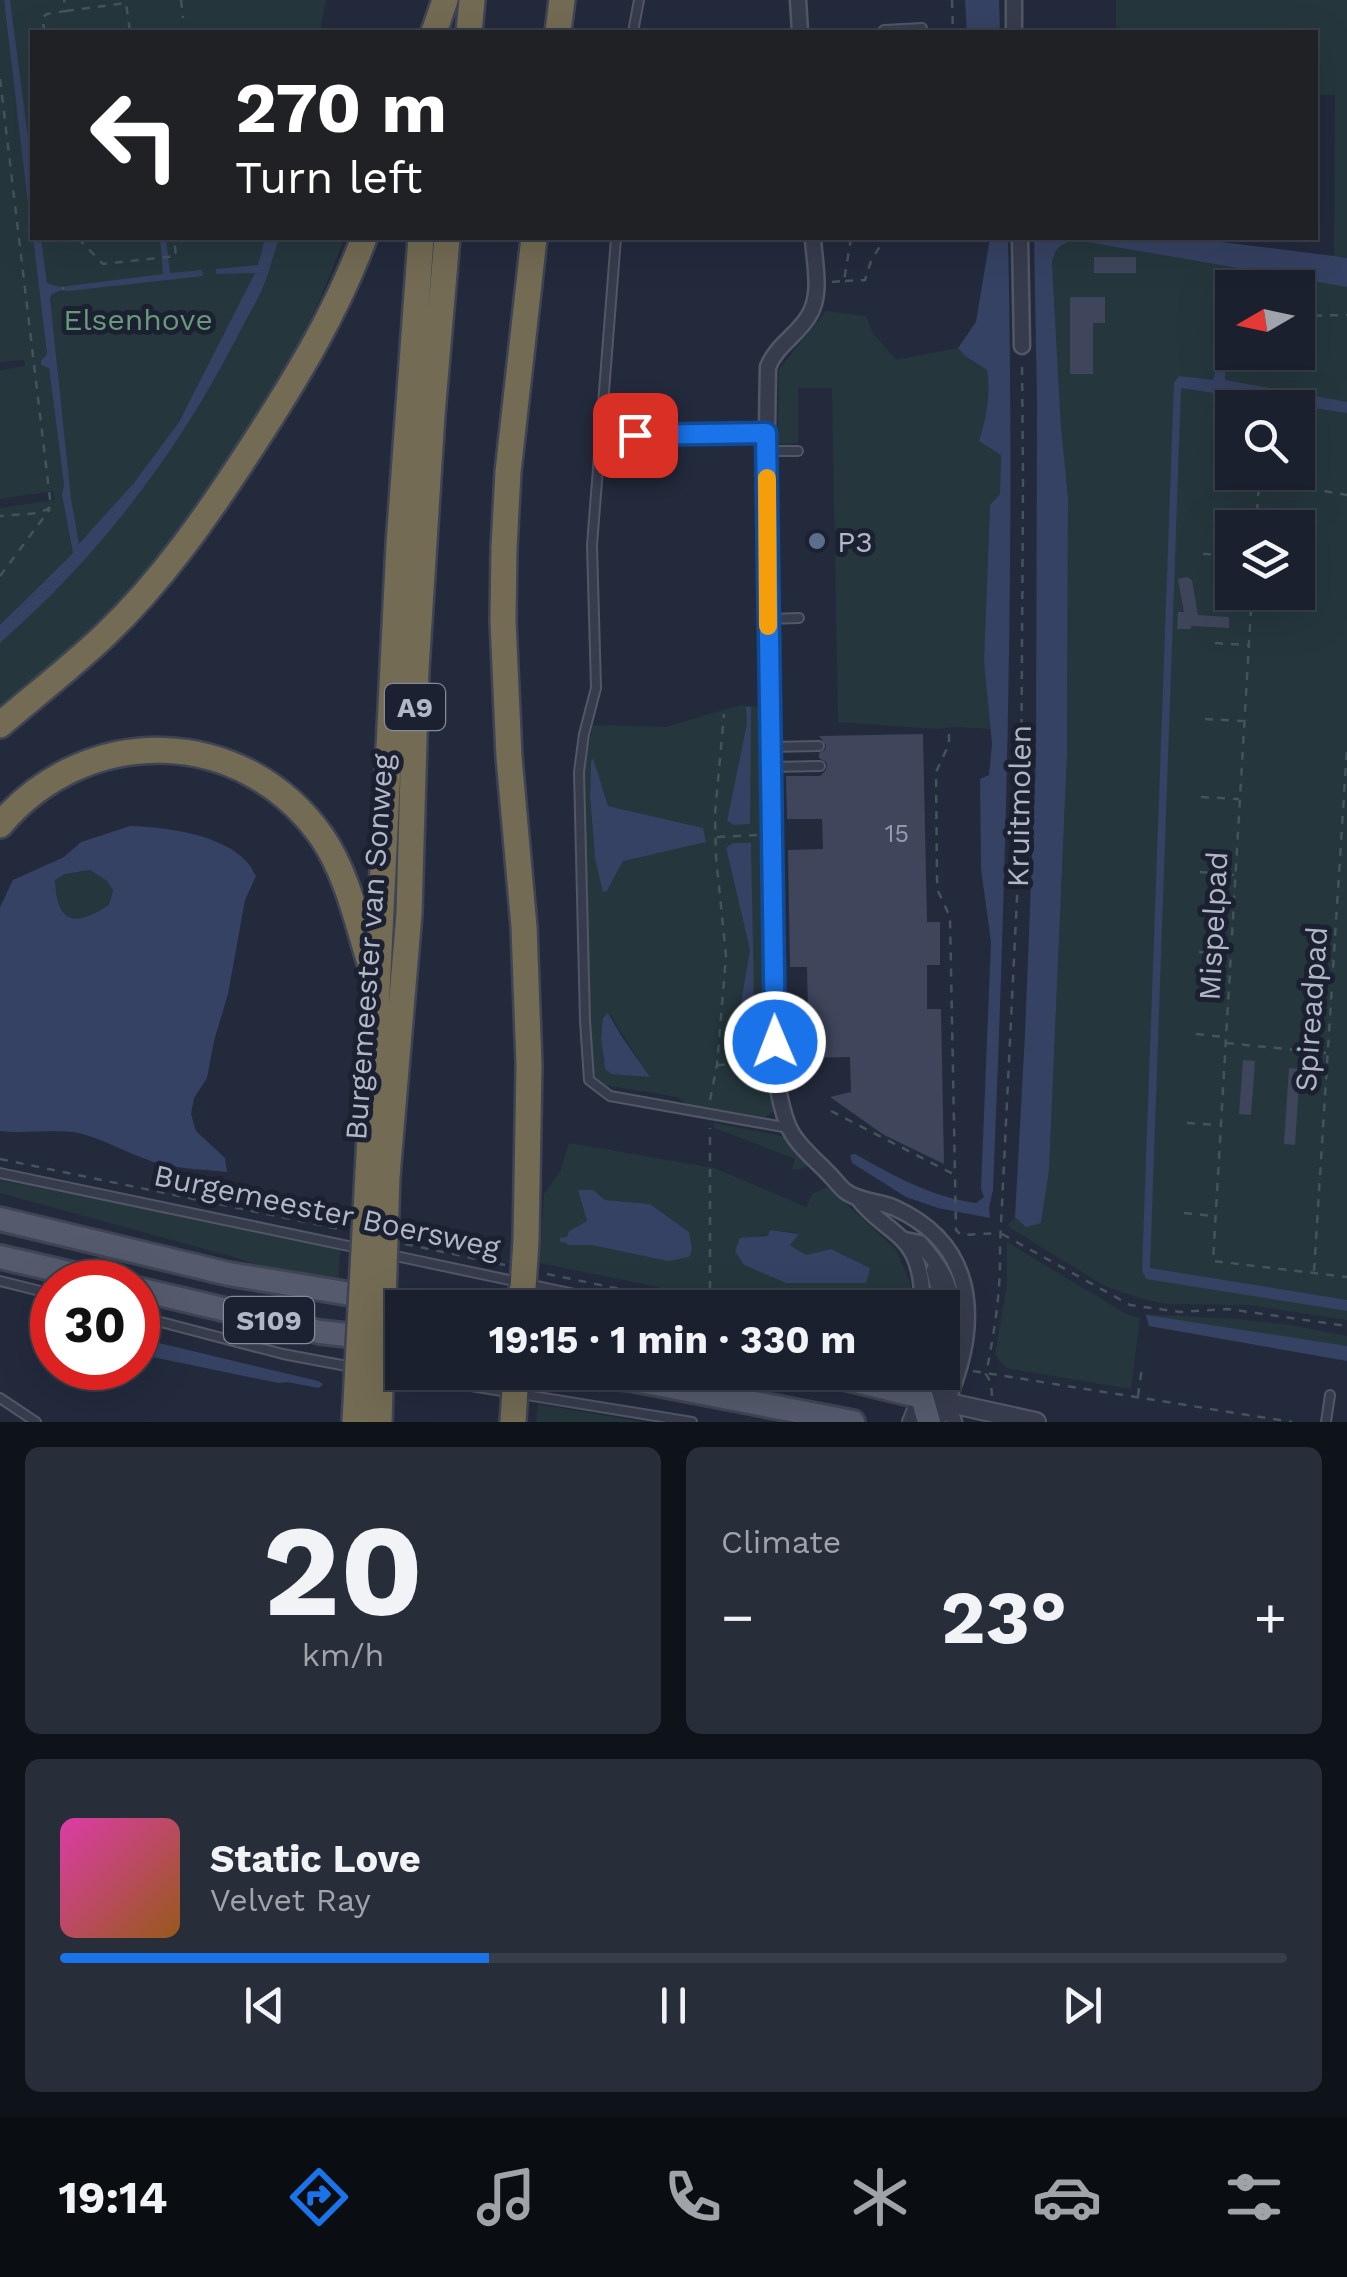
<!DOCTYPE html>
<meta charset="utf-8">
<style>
:root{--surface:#1a202d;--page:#272d39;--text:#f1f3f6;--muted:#9fa3aa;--line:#383e49;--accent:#1a73e8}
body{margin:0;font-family:"Work Sans",sans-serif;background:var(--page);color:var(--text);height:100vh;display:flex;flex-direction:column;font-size:38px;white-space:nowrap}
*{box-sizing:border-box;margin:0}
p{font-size:32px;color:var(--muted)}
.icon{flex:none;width:55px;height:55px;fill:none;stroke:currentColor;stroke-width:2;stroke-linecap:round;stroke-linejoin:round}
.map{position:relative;height:1422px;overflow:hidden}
.side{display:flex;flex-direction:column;gap:25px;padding:25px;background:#0e1219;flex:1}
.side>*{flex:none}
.guide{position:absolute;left:30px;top:30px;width:1288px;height:210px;border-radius:0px;box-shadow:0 10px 40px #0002,0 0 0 2px var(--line);background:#202124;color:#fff;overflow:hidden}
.needle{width:65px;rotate:261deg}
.fabs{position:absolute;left:1215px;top:270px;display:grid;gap:20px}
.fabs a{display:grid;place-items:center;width:100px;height:100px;border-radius:0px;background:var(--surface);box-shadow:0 10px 40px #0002,0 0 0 2px var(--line);font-size:50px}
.speed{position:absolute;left:30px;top:1260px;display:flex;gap:20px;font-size:50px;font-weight:700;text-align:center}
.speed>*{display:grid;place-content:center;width:130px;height:130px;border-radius:50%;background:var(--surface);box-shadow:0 10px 40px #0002,0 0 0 2px var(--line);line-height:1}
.speed .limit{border:15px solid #d22;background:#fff;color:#111}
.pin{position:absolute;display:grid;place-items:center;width:85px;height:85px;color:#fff;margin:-42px;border-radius:20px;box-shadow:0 5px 15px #0006}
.me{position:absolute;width:110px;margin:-55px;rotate:359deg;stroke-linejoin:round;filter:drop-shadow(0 0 8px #0008)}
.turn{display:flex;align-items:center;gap:35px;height:210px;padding:0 40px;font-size:45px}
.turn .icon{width:130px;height:130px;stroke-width:2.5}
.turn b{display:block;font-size:70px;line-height:85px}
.big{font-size:75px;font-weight:700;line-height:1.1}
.side .card{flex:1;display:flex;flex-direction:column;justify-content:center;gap:15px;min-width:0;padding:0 35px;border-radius:15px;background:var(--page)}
.side .dial{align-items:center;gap:0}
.dial b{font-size:130px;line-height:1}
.song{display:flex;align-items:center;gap:30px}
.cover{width:120px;height:120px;border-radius:15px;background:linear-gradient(135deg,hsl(320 70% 55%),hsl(30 70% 35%))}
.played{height:10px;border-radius:5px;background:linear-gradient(90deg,var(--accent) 35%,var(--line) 35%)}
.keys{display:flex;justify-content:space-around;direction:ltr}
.heat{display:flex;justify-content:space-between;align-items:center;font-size:55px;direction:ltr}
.side .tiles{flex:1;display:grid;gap:25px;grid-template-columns:1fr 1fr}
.card:last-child{grid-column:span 2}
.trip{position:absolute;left:385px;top:1290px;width:575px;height:100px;border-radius:0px;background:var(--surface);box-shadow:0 10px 40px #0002,0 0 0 2px var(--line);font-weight:700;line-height:100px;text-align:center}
.tab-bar{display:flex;height:160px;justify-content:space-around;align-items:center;background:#0a0d12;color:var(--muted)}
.tab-bar .icon{width:70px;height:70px}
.tab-bar .selected{color:var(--accent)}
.tab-bar b{font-size:45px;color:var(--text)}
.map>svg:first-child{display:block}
</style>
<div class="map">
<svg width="1347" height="1422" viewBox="0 0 1347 1422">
<rect width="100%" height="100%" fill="#232a3c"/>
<path fill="#25373d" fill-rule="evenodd" d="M 0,0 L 4,0 L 47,354 L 41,361 L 49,367 L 64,484 L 62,495 L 73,553 L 0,625 L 0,508 L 55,500 L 53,491 L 0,499 L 0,370 L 25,366 L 24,360 L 0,362 Z
M 10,0 L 326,0 L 320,32 L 32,32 L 32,174 Z
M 1116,0 L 1347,0 L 1347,258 L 1334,256 L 1335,95 L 1315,95 L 1315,32 L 1052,32 L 1116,30 Z
M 41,238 L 265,238 L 258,265 L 247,291 L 179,422 L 133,484 L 79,546 L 71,498 L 50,298 L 52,294 L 47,284 Z
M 279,238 L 344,238 C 316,319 273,395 225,467 C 203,500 180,534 153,565 C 106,619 50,661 0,712 L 0,643 C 97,558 175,457 234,343 C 245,321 260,298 268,274 C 272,262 275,250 279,238 Z
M 1067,241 L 1081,241 L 1347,287 L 1347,1320 L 1249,1305 L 1167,1304 L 1142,1299 L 1105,1286 L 1007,1226 L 1015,1217 L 1026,1226 L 1041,1223 L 1049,1171 L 1067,754 L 1068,497 L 1061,427 L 1052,263 L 1058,246 ZM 1232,288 L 1298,288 L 1298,352 L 1232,352 ZM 1232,408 L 1298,408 L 1298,472 L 1232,472 ZM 1232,528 L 1298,528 L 1298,592 L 1232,592 Z
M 826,311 L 866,316 L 872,332 L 896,360 L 958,348 L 965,356 L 987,370 C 991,394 986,418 979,441 L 1001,454 L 1000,494 L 990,505 L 984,662 L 991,729 L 954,727 L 936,729 L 838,722 L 832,388 L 798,388 L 798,443 L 778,444 L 779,369 Z
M 740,705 L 759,707 L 769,1043 L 767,1071 L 773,1093 L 773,1112 L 763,1119 L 691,1107 L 677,1097 L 605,1085 L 597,1079 L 591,1071 L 583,788 L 584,770 L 593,725 L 666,727 ZM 747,723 L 750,823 L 734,825 L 727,821 ZM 591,762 L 608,806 L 703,828 L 623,861 L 607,891 C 590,849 590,807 591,762 ZM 733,843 L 751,844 L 754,1052 L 732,1052 L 750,950 L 726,849 ZM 609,1013 L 649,1076 L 603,1061 L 603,1018 Z
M 90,870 L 107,881 L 113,890 L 109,906 C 75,926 57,923 55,880 L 65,874 Z
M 714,1123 L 786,1137 L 808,1166 L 798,1170 L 792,1169 L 795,1159 L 715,1128 Z
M 569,1143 L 714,1168 L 806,1207 L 812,1194 L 828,1187 L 896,1250 L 910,1282 L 910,1307 L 755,1307 L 540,1263 L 544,1194 L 560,1172 ZM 604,1200 L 650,1204 L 689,1232 L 592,1245 L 568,1245 L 569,1231 L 587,1221 ZM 770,1230 L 798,1233 L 790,1245 L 806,1255 L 831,1249 L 870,1268 L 744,1265 L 761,1235 L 768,1236 Z
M 0,1180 L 340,1249 L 338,1286 L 295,1277 L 234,1257 L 0,1193 Z
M 1007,1242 L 1124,1313 L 1140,1318 L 1131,1389 L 1006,1368 L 995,1355 L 1007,1283 Z
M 1144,1314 L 1236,1319 L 1291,1325 L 1347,1336 L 1347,1353 L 1149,1319 Z
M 538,1404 L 644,1422 L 536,1422 Z"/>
<path fill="#364263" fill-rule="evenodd" d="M 4,0 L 10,0 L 32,168 L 32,237 Z
M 965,0 L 999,0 L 1000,32 L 967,32 Z
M 33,238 L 41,238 L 47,283 L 60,287 L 163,274 L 160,238 L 166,238 L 170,273 L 202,270 L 203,276 L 69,291 L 61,290 L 52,294 L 50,298 L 71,498 L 79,544 L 133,484 L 179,422 L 255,273 L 216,274 L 216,269 L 258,265 L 265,238 L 279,238 C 275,250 272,262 268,274 C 260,298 245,321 234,343 C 175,457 97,558 0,643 L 0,625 L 73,553 L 62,495 L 64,484 L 49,368 L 41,365 L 41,361 L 47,354 Z
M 990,238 L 1008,238 C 1015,555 1006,872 993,1190 L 989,1208 L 990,1218 L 938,1208 L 906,1197 L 852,1163 L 850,1155 L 855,1154 C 894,1176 932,1197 976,1203 L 984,1197 L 981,1189 L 991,942 L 981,869 L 980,779 L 989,775 L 992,744 L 984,662 L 990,505 L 1000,494 L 1001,455 L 979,441 C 986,419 991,394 987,370 L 965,356 L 958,348 L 976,322 Z
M 1034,238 L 1188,238 L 1334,256 L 1347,258 L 1347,287 L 1081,241 C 1063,241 1056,245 1052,263 L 1061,427 L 1068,497 L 1067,754 L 1049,1171 L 1041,1223 L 1026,1227 L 1015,1217 L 1025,1034 L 1036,756 L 1037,401 Z
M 1217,365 L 1225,368 L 1225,380 L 1347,402 L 1347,413 L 1181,388 L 1150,1268 L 1347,1300 L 1347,1311 L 1146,1279 L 1142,1271 L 1174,383 L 1179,376 L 1213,380 Z
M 746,707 L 751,707 L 750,824 L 734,825 L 727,821 L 747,723 Z
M 593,758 L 608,806 L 703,828 L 706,842 L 623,861 L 607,891 L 603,892 L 595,858 L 590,796 L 591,762 Z
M 130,826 C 165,827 222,834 247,862 C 251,866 253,872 256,876 L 245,900 L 228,994 L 214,1041 L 207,1078 L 194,1098 L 191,1114 L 196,1131 L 225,1158 L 227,1172 C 199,1169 169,1169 143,1158 C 121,1150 101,1138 78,1133 C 54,1129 25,1134 0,1131 L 0,907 L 13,880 L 64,857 L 81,842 ZM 90,870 L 107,881 L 113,890 L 109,905 C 75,927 57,924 55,880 L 65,874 Z
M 733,843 L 751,843 L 755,1051 L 732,1053 L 750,950 L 726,848 Z
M 608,1013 L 622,1037 L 650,1077 L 612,1074 L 605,1069 L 601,1037 L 603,1018 Z
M 578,1190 L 593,1190 L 605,1200 L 650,1204 L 689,1232 L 692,1249 L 689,1257 L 668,1261 L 592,1245 L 568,1245 L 566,1243 L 560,1242 L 560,1238 L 567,1237 L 569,1231 L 587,1221 Z
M 770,1230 L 799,1234 L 790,1245 L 806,1255 L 831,1249 L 870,1268 L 866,1283 L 786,1283 L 744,1265 L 735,1251 L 740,1238 L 768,1236 Z
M 1146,1315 L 1347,1346 L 1347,1361 L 1149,1326 Z
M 138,1338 L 318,1381 L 323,1384 L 319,1388 L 287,1382 L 278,1383 L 138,1354 Z"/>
<path fill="#3f465c" d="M 1094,257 L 1136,257 L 1136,273 L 1094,273 Z
M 1070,297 L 1105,297 L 1105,323 L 1093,323 L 1093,374 L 1070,374 Z
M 1187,577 L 1192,580 L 1198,615 L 1229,617 L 1229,628 L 1191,626 L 1191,629 L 1177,629 L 1178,612 L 1184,612 L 1178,579 Z
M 923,734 L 927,922 L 940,922 L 940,965 L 927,965 L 927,1009 L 941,1009 L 944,1164 L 884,1135 L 830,1097 L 851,1092 L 850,1057 L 803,1058 L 793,1031 L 795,1031 L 792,1012 L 808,1011 L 807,967 L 790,967 L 788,850 L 823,849 L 822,819 L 787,819 L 786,776 L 820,776 L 826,770 L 827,763 L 819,758 L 819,753 L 825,750 L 826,745 L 819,736 Z
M 1243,1060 L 1255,1061 L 1251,1115 L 1239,1114 Z
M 1289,1068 L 1300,1069 L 1295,1145 L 1284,1144 Z"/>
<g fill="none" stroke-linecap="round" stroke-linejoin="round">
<g stroke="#525767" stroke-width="12">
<path id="service" d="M 633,32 L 639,0
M 882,32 L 884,30 L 922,28 L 922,32
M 616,238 L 592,545 L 596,688 L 584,734 L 579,772 L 585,1021 L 589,1080 L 610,1096 L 789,1128
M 600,436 L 766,433
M 767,451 L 798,451
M 768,619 L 799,618
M 770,747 L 819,746
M 770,767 L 820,766
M 0,1173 L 358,1248
M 391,1255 L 641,1308
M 0,1281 L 52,1294
M 138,1316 L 283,1354 L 352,1367
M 385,1372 L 692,1422
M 888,1372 L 898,1385
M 0,1398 L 36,1422
M 1326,1422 L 1330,1395"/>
</g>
<g stroke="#525767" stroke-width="19">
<path id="minor" d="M 798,0 L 800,32
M 1014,0 L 1014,32
M 813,238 C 814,262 823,295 808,317 C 796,336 776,346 768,367 C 764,549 770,731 775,912 C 776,979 764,1058 787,1123 C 794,1143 815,1159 830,1175 C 835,1180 840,1187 845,1191 C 859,1202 880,1201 895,1208 C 989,1251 977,1344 937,1422
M 1020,238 L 1022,346
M 858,1198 C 870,1215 886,1224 901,1238 C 920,1255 923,1283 922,1308
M 905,1240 L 920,1243 C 958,1287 955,1302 942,1357
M 934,1270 L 938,1286 L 939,1308
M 940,1372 L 940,1379 L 954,1422
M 922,1397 L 926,1372"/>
</g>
<g stroke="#525767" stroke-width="22">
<path id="tertiary" d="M 912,1422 L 922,1397 L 1036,1422"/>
</g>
<g stroke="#404555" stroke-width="28">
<path id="primary" d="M 0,1219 L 229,1274 L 436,1308
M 0,1257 L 108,1282
M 138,1289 L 320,1332 L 402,1341
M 555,1372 L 630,1379 L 853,1422
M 819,1372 L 922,1397 L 929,1422"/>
</g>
<g stroke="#3f4454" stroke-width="30">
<path id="motorway" d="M 434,32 L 445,0
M 469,32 L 472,0
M 558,32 L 562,0
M 0,725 C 34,696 71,667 104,636 C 163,580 209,513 253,445 C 296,379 337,311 364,238
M 0,825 C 87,722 243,725 322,837 C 349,877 358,927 373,972
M 368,1174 L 399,544 L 421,238
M 387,1176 L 409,914 L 416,670 L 432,415 L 447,238
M 516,1308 L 523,1288 L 526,1240 L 529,1065 L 524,927 L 509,757 L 503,621 L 504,548 L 508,472 L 534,238
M 513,1422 L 516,1372"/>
</g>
<path stroke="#43545b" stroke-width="2.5" stroke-dasharray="8 8" stroke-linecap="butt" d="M 181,0 L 183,18
M 952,0 L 953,32
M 66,11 L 126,3 L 130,32
M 44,32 L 43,17 L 47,14 L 66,11 L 64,0
M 0,79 L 51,507 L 39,513 L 0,516
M 78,238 L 103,264 L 176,256 L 174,238
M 845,281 L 865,280 L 871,261 L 885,238
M 832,282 L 844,281 L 851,238
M 63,287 L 63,290
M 1224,313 L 1232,313
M 1298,316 L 1347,315
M 1214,472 L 1347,495
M 1256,528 L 1259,482
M 1203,554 L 1232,555
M 0,576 L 50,509
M 1252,592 L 1213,1261 L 1347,1277
M 1215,643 L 1248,645
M 1205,719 L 1243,721
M 949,734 L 949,744 L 936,772 L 937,880 L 938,891 L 950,917 L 955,1175
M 1201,797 L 1239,799
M 717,837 L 759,835
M 1200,872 L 1234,875
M 1199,952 L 1229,955
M 1196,1034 L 1224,1037
M 1226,1043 L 1326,1053
M 717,1065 L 759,1064
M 710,1100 L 717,1065 L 726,956 L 716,857 L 715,814 L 724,714
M 831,1111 L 955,1175 L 956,1230 L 961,1235 L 1000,1233
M 1187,1123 L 1219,1125
M 0,1159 L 344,1230
M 1184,1213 L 1214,1216
M 1002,1234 L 1130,1305 L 1180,1312 L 1228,1309 L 1347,1326
M 405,1244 L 505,1265
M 1314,1271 L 1347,747
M 547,1274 L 712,1308
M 710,1305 L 710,1128
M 973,1371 L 1292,1422
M 992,1396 L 991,1383 L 986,1374 C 995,1328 1001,1292 1000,1245 L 1021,816 L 1023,482 L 1022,362
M 1138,1396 L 1142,1367"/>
<use href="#service" stroke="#373c4d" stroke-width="8"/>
<use href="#minor" stroke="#373c4d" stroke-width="14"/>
<use href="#tertiary" stroke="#373c4d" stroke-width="18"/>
<use href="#primary" stroke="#555b6d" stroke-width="22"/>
<use href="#motorway" stroke="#736b53" stroke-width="25"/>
<g stroke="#3f4454" stroke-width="30" stroke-linecap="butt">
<path id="motorway-bridge" d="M 355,1422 L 368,1174
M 379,1422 L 387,1176"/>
</g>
<use href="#motorway-bridge" stroke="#736b53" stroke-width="25"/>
</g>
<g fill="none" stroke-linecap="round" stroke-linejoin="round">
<g stroke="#114b97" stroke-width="25">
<path id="route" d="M 635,435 L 766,433 L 775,1042"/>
</g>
<use href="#route" stroke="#1a73e8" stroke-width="18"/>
<path stroke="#f59e0b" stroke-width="18" d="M 767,478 L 768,626"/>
</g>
<circle fill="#5c6f8a" stroke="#1c2131" stroke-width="4" cx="817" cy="541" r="10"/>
<g text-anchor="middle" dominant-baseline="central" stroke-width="10" stroke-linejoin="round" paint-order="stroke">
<g font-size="25" fill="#959bad">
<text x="897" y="833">15</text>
</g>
<g fill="#1c2131" stroke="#858a9b" stroke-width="2.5">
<rect x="385" y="684" width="60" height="46" rx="8"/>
<rect x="224" y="1297" width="90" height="46" rx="8"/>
</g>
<g font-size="28" font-weight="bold" fill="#b2b7c8">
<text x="415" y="707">A9</text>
<text x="269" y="1320">S109</text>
</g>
<g font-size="30" fill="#69997b" stroke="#1c2131">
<text x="138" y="319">Elsenhove</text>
</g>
<g font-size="30" fill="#b2b7c8" stroke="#1c2131" text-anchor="start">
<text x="837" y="541">P3</text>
</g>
<g font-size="30" fill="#b2b7c8" stroke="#1c2131">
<text transform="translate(1019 806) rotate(-89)">Kruitmolen</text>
<text transform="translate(1213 926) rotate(-87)">Mispelpad</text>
<text transform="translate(369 947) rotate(-86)">Burgemeester van Sonweg</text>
<text transform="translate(1311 1009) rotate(-86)">Spireadpad</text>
<text transform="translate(327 1211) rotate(12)">Burgemeester Boersweg</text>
</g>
</g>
</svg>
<div class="fabs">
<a><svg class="needle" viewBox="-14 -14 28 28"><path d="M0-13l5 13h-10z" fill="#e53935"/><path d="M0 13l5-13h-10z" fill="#9fa3aa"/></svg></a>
<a><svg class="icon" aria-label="search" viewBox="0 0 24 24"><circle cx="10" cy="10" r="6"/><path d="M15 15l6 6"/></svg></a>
<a><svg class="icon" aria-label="layers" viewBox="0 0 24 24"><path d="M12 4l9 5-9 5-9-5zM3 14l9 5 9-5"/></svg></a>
</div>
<div class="speed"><div class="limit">30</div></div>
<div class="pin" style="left:635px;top:435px;background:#d93025"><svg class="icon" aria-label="arrive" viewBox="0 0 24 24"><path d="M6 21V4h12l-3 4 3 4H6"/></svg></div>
<svg class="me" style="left:775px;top:1042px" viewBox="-20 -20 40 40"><circle r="17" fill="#1a73e8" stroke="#fff" stroke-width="3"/><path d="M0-11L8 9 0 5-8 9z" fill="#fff"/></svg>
<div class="trip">19:15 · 1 min · 330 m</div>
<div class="guide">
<div class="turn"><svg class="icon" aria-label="left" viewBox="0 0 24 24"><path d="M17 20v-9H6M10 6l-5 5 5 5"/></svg><div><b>270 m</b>Turn left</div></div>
</div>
</div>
<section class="side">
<div class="tiles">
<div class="card dial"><b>20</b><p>km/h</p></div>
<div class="card"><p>Climate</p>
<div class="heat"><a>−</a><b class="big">23°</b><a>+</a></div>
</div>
<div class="card">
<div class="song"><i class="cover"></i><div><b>Static Love</b><p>Velvet Ray</p></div></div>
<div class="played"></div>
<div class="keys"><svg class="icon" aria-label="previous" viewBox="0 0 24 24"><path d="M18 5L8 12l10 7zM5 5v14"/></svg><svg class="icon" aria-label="pause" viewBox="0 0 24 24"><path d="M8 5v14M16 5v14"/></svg><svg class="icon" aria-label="next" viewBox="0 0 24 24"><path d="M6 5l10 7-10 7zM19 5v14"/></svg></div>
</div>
</div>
</section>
<nav class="tab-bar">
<b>19:14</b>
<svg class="icon selected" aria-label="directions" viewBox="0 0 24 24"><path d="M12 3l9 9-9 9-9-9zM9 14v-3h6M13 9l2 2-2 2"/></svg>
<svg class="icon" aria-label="music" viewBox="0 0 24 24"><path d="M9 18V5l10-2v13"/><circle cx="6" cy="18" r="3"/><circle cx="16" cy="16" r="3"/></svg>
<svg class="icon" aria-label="phone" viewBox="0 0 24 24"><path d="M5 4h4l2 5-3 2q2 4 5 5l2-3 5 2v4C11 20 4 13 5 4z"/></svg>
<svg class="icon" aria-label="climate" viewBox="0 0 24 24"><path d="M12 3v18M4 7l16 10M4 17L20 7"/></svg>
<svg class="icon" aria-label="car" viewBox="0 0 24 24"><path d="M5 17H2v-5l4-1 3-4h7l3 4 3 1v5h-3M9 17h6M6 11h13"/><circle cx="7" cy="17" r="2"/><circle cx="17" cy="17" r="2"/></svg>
<svg class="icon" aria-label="filters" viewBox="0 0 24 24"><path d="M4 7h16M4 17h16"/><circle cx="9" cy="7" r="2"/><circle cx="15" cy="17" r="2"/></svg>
</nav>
